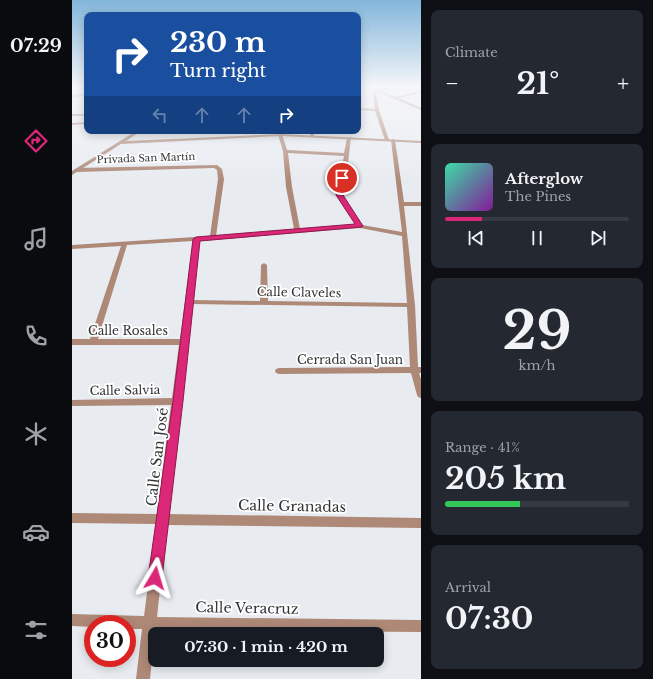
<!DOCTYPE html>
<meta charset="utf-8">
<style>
:root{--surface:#171b24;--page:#242831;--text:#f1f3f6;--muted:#9ea1a6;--line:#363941;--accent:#db2777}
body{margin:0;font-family:"Libre Baskerville",serif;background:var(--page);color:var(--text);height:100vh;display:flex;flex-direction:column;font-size:15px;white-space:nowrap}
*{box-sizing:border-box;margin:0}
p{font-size:13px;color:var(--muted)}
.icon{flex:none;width:22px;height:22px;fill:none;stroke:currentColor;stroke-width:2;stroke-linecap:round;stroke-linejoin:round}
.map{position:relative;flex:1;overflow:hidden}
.side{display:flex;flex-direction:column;gap:10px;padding:10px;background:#0d0f14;width:232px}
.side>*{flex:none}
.banner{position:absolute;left:12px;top:12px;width:277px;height:122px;border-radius:8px;box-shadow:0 2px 10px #0003;background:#1a4fa0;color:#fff;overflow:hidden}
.speed{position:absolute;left:12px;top:615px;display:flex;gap:8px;font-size:20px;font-weight:700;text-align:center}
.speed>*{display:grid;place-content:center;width:52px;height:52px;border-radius:50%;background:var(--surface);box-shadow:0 2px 10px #0003;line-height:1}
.speed .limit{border:6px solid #d22;background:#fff;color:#111}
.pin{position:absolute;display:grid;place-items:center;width:34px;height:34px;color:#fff;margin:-17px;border:2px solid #fff;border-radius:50%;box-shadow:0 1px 4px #0007}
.me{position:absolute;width:44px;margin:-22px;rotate:7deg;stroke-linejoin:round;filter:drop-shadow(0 0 3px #0008)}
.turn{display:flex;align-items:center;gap:14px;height:84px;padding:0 20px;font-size:18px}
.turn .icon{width:52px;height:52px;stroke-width:2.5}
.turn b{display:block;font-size:28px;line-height:34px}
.lanes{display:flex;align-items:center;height:38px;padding:0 20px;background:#0003;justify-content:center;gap:20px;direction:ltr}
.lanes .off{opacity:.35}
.big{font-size:30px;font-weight:800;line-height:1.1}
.side .widget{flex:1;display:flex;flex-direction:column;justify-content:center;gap:6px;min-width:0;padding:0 14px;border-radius:8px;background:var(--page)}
.side .dial{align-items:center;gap:0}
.dial b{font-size:52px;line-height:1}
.song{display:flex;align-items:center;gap:12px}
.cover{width:48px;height:48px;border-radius:6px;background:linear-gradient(135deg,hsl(160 70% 55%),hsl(290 70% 35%))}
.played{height:4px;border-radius:2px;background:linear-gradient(90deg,var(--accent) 20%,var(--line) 20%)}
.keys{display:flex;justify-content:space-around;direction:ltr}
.heat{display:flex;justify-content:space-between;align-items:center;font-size:22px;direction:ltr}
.charge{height:6px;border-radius:3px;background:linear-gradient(90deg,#34c759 41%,var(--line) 0)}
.trip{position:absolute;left:76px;top:627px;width:236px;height:40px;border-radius:8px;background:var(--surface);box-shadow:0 2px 10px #0003;font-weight:800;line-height:40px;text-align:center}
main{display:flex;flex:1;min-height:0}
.tabs{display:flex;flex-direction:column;width:72px;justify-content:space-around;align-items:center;background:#090b0e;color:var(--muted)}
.tabs .icon{width:28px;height:28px}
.tabs .on{color:var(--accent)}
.tabs b{font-size:18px;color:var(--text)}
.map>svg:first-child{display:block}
</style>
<main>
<nav class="tabs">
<b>07:29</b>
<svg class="icon on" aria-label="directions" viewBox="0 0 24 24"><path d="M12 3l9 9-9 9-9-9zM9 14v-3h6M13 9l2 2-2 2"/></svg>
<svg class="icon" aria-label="music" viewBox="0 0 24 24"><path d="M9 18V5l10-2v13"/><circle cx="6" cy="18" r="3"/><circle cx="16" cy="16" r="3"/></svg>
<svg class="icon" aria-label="phone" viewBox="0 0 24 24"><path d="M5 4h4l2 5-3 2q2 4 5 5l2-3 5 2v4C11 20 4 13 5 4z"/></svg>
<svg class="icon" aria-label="climate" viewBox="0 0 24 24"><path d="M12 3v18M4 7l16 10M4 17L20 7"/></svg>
<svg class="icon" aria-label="car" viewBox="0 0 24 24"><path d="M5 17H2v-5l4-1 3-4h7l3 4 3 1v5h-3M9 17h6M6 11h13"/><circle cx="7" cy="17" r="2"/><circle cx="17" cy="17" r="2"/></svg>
<svg class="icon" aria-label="filters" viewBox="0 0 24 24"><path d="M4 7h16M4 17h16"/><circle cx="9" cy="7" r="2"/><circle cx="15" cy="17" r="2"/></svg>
</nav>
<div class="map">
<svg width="349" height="679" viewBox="0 0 349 679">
<rect width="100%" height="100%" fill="#e8ecf1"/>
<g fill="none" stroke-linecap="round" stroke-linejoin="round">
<path fill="#ae8978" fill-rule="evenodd" d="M 322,86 L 330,86 L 310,91 L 323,97 L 349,91 L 349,93 L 327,98 L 349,108 L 349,110 L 306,92 L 304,94 L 307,110 L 317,140 L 315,141 L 313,140 L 303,111 L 286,110 L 286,108 L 303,109 L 301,93 L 305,90 Z
M 15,94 L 15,96 L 0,97 L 0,95 Z
M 0,114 L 15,114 L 15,116 L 0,116 Z
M 15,122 L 15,124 L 0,125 L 0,123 Z
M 205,131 L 209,131 L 215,150 L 272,153 L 275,138 L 279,137 L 277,155 L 271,195 L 290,225 L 330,232 L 319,140 L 321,139 L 323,140 L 332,202 L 349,202 L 349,206 L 332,206 L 343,305 L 346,367 L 349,367 L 349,373 L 347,373 L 349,379 L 349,398 L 346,397 L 345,395 L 339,373 L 207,374 L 204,373 L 203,371 L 204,369 L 207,368 L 338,367 L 335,307 L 120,304 L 109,399 L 111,401 L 109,404 L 96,514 L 349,518 L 349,528 L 95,525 L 85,617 L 349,620 L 349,632 L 83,630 L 78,679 L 64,679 L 70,629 L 55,629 L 55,624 L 21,624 L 21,627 L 0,626 L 0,614 L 72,616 L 84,524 L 0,523 L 0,513 L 85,514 L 99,405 L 0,406 L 0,400 L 100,398 L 107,345 L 0,345 L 0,339 L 18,339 L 49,246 L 0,249 L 0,245 L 138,236 L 146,179 L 145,170 L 142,168 L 5,172 L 2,170 L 5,168 L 145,165 L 150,169 L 152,179 L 144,236 L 222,229 L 214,187 L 211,151 ZM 216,153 L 272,156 L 265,195 L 284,225 L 228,229 L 220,187 ZM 288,228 L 330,236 L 335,303 L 196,301 L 195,265 L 192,263 L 189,265 L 188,301 L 120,300 L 127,241 ZM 121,241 L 108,339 L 26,339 L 55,245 Z
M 238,131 L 242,131 L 242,137 L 238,136 Z"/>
<path fill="#ae8978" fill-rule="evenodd" d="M 64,131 L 69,131 L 54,141 L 209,134 L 349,141 L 349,143 L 209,136 L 49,144 L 0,175 L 0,171 Z"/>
</g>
<linearGradient id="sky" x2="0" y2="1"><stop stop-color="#82b6db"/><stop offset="0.48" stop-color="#f5f6f9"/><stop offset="1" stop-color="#f5f6f9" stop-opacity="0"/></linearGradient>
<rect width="349" height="181" fill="url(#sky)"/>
<path fill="#db2777" stroke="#8e194d" d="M 268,177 L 273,178 L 271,195 L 291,226 L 290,227 L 128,241 L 111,401 L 90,578 L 88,583 L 83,585 L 78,583 L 76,578 L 101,401 L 121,239 L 124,237 L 283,224 L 264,195 Z"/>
<g text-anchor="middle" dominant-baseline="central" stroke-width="3.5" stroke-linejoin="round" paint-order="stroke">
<g font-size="10" fill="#333436" stroke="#fff">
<text transform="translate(74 158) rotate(-2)">Privada San Martín</text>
</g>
<g font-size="12" fill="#333436" stroke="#fff">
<text transform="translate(227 292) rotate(1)">Calle Claveles</text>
<text x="56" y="330">Calle Rosales</text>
<text x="278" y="359">Cerrada San Juan</text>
<text transform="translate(53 390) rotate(-1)">Calle Salvia</text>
</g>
<g font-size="14" fill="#333436" stroke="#fff">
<text transform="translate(85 457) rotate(-83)">Calle San José</text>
<text transform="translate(220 506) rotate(1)">Calle Granadas</text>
<text transform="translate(175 608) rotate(1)">Calle Veracruz</text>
</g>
</g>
</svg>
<div class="speed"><div class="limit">30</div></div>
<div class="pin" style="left:270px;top:178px;background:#d93025"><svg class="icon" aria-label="arrive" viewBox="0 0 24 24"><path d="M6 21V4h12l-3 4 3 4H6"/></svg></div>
<svg class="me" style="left:83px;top:578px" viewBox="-20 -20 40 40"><path d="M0-17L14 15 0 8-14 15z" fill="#db2777" stroke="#fff" stroke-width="4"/></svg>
<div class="trip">07:30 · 1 min · 420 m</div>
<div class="banner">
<div class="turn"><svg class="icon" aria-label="right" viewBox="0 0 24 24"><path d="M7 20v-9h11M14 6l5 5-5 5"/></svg><div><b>230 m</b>Turn right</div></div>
<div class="lanes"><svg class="icon off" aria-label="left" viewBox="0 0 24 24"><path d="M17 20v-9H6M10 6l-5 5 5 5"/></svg><svg class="icon off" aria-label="ahead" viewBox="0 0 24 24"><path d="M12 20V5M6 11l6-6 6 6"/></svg><svg class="icon off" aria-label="ahead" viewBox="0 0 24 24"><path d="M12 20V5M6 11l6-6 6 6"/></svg><svg class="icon" aria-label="right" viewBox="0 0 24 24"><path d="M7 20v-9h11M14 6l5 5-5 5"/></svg></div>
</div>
</div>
<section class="side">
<div class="widget"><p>Climate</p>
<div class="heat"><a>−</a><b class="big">21°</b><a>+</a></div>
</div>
<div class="widget">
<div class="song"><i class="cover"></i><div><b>Afterglow</b><p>The Pines</p></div></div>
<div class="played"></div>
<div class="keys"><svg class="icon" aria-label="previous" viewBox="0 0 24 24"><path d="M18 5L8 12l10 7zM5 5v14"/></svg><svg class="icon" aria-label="pause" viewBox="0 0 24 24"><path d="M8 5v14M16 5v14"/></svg><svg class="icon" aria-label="next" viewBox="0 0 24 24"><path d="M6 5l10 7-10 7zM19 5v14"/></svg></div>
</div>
<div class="widget dial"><b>29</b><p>km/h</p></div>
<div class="widget"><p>Range · 41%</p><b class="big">205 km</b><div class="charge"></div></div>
<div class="widget"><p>Arrival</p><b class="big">07:30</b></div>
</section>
</main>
